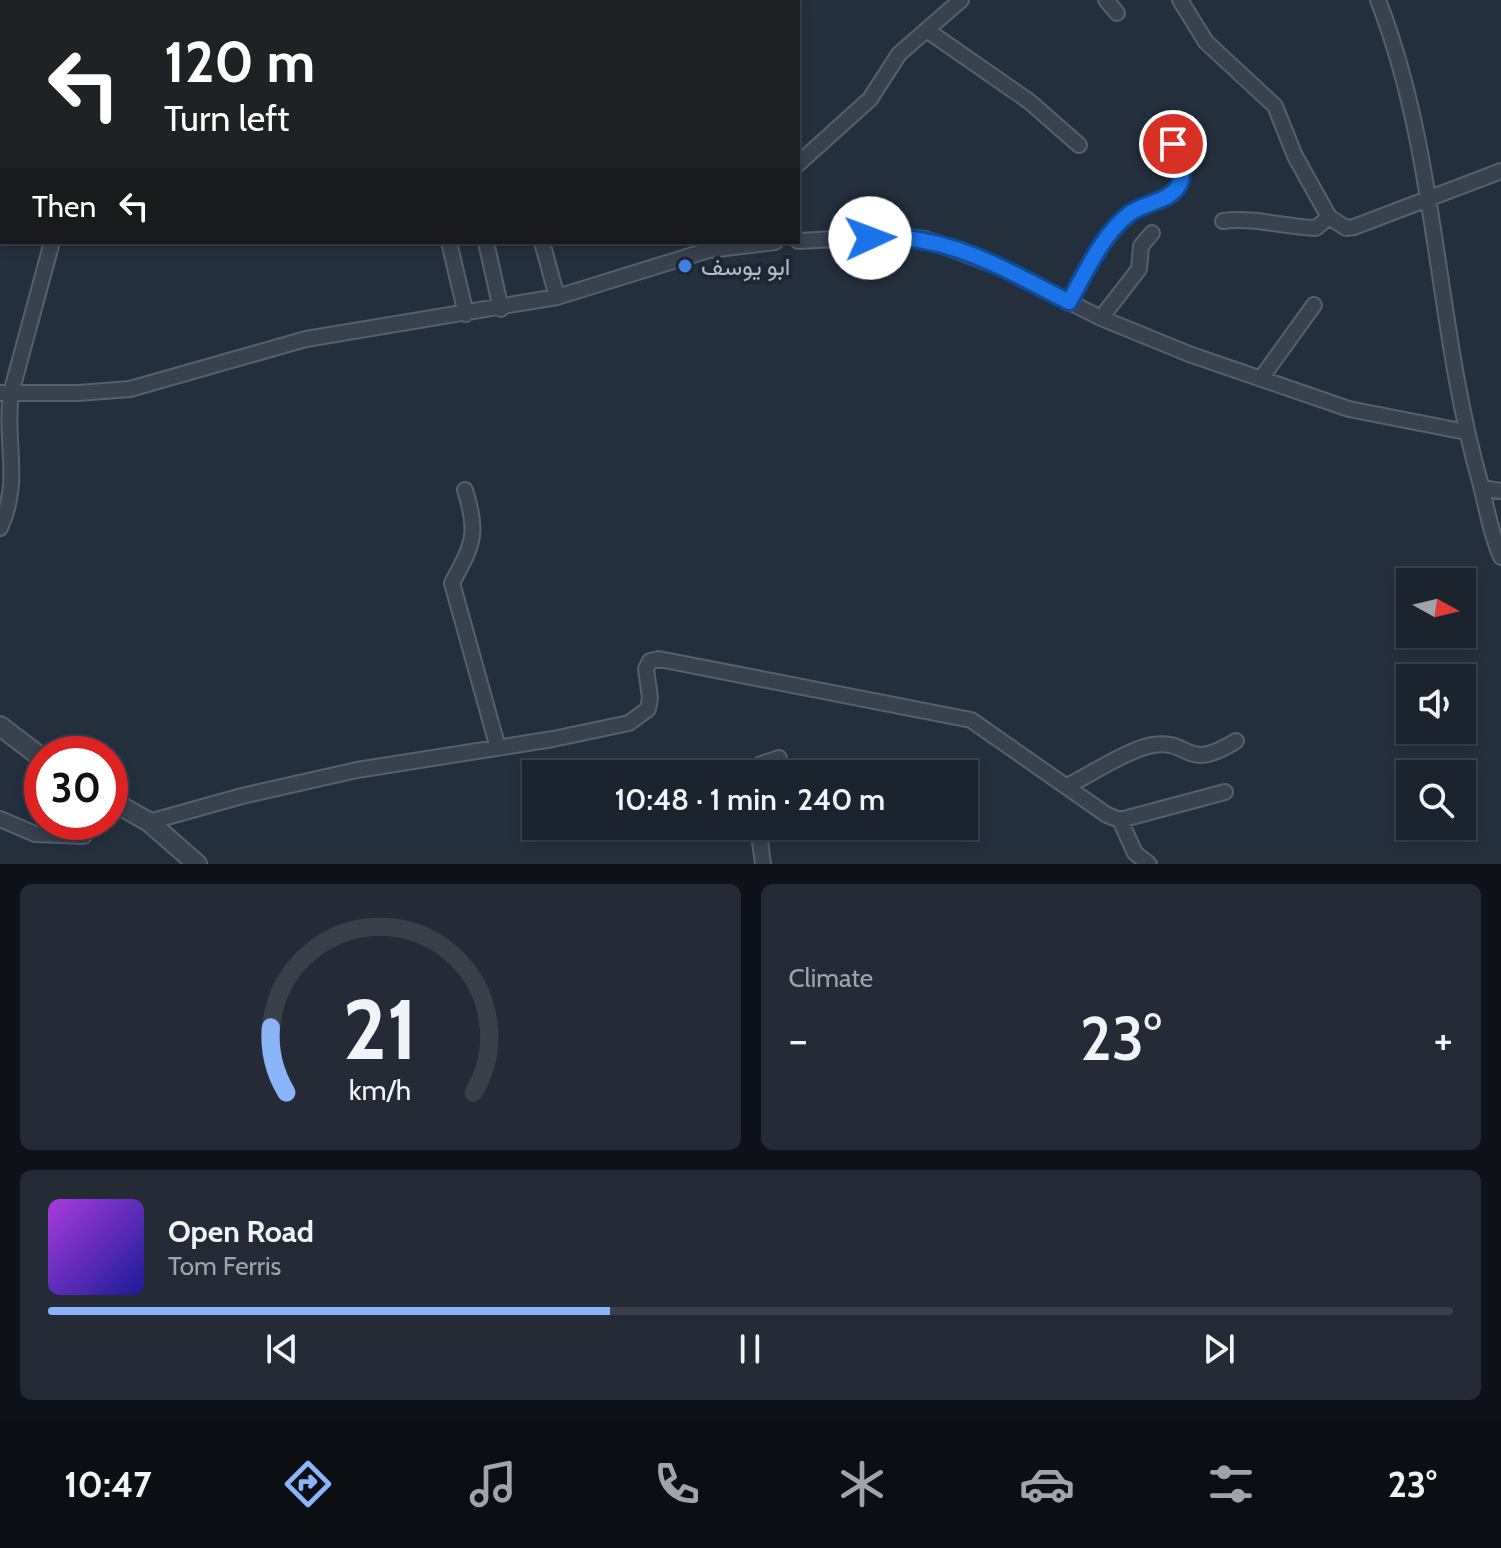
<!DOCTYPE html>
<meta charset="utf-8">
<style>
:root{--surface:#1b232e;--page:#242b36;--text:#f1f3f6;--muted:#a0a4aa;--line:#39404a;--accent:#8ab4f8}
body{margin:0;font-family:Cabin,Vazirmatn,sans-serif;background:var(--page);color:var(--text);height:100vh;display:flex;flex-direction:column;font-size:30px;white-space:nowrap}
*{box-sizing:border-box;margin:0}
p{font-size:26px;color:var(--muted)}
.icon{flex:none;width:44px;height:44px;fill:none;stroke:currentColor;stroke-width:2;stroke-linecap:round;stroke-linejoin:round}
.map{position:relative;height:864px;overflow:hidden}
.panel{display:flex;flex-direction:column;gap:20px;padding:20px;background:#0f1319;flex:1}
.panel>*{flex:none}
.guide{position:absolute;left:0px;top:0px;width:800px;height:244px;box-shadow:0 4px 12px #0003,0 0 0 2px var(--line);background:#202124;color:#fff;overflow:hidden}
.needle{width:52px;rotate:98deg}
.controls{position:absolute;left:1396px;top:568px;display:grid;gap:16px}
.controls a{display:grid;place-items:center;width:80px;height:80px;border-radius:0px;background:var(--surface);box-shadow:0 4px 12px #0003,0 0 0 2px var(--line);font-size:40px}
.speed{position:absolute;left:24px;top:736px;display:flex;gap:16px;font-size:40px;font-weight:700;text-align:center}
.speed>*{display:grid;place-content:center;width:104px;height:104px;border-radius:50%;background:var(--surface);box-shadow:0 4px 12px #0003,0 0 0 2px var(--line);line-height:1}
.speed .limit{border:12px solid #d22;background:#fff;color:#111}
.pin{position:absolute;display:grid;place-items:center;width:68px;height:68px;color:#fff;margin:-34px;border:4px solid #fff;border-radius:50%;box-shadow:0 2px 8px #0007}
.me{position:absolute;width:88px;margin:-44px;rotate:88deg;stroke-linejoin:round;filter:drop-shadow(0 0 6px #0008)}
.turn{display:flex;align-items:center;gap:28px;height:168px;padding:0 32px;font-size:36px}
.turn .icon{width:104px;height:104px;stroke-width:2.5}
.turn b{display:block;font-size:56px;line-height:68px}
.then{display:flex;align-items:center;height:76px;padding:0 32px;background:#0003;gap:16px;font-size:30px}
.big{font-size:60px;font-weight:600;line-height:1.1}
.panel .tile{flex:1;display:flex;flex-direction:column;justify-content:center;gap:12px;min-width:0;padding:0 28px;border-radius:12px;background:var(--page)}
.panel .dial{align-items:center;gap:0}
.dial svg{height:208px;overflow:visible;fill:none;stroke:var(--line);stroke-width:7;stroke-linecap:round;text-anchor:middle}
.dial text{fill:var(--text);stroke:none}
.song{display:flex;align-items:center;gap:24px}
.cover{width:96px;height:96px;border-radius:12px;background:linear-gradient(135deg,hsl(280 70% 55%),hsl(240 70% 35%))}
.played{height:8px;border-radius:4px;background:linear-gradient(90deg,var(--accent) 40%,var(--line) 40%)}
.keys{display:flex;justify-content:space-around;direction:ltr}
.heat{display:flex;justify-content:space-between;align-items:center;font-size:44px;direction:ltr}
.panel .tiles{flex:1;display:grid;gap:20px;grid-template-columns:1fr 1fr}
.tile:last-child{grid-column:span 2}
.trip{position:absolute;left:522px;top:760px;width:456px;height:80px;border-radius:0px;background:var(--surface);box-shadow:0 4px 12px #0003,0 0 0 2px var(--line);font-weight:600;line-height:80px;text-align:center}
.tabs{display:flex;height:128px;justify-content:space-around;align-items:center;background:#0b0e12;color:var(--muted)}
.tabs .icon{width:56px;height:56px}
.tabs .selected{color:var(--accent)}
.tabs b{font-size:36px;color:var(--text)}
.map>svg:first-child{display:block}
</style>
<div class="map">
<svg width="1501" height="864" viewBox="0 0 1501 864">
<rect width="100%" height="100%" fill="#242f3e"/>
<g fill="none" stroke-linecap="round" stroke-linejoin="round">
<g stroke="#565f6c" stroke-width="18">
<path id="minor" d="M 550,0 L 550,2
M 1106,0 L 1117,13
M 1180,0 L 1206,42 L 1275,106 L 1295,156 L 1329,217
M 1378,0 C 1438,154 1435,323 1480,482 C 1487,508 1490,532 1501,557
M 148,2 L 149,0
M 449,2 L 449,0
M 692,2 L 693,0
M 928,31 L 1030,102 L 1079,145
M 798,164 L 870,99 L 899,54 L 961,0
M 1223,221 C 1254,217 1285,227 1316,228 L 1329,217 L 1346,228 L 1354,227 L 1501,171
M 798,241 L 897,236 L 925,239 L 1002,268 L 1101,318 L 1189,354 L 1349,409 L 1466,432
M 449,242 L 466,314
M 486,242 L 501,309
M 542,242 L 557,297
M 709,250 L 775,242
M 1069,302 C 1086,272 1102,235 1129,214 C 1144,202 1167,203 1178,186 C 1186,174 1176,156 1173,144
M 1101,318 L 1139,269 L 1141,246 L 1152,233
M 1262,377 L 1314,305
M 0,393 L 78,393 L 130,389 L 306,339 L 557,297 L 709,250 L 717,242
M 1482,488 L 1501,491
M 465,490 C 479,534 473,544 452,583 L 498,748
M 0,528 C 22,480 4,442 11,393 L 52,242
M 754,774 L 761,764 L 779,758
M 1067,786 C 1091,774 1129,749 1153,745 C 1192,739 1184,773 1236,741
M 0,819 L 35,834 L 84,836
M 1120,820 L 1135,853 L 1149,864
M 149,822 L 242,796 L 357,770 L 553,739 L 629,723 L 648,709 L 650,698 L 646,669 L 650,661 L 659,659 L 971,720 L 1107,815 L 1120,820 L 1225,792
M 758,826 L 763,864"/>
</g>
<g stroke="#565f6c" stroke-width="22">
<path id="tertiary" d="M 0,726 L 42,758
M 110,800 L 149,822 L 197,864"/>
</g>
<use href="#minor" stroke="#38414e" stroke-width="14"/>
<use href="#tertiary" stroke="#38414e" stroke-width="18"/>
</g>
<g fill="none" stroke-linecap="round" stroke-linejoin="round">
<g stroke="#114b97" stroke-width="20">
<path id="route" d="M 870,238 C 943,231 1006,270 1069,302 C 1086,272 1102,235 1129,214 C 1145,201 1174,203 1181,180 C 1184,170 1176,154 1173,144"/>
</g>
<use href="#route" stroke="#1a73e8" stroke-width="14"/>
</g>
<circle fill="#3f7fe0" stroke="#1d2633" stroke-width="3" cx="685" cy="266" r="8"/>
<g text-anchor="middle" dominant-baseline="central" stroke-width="8" stroke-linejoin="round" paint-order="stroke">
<g font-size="24" fill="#b4bcc9" stroke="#1d2633" text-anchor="start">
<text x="701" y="266">ابو يوسف</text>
</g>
</g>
</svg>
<div class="controls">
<a><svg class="needle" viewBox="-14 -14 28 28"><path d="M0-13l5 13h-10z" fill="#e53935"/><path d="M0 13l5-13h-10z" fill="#a0a4aa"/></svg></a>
<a><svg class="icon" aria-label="sound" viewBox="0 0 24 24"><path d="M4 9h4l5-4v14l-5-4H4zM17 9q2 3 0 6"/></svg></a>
<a><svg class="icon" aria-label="search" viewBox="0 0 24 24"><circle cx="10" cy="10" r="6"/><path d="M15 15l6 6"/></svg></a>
</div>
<div class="speed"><div class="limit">30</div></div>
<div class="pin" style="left:1173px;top:144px;background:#d93025"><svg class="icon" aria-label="arrive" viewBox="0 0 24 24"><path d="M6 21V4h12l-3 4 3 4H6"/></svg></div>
<svg class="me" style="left:870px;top:238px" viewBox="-20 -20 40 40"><circle r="19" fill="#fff"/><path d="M0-13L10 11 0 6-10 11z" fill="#1a73e8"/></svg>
<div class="trip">10:48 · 1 min · 240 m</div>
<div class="guide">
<div class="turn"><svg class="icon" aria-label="left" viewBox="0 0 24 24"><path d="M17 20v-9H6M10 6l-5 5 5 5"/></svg><div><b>120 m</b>Turn left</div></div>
<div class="then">Then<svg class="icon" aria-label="left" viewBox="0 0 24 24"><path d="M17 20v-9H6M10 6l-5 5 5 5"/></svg></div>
</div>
</div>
<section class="panel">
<div class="tiles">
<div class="tile dial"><svg viewBox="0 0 100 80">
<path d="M14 69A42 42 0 1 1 86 69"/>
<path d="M14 69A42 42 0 0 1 8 44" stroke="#8ab4f8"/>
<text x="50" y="56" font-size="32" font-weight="700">21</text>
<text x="50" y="72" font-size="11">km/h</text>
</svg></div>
<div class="tile"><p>Climate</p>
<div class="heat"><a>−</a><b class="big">23°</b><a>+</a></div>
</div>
<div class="tile">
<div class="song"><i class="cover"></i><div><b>Open Road</b><p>Tom Ferris</p></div></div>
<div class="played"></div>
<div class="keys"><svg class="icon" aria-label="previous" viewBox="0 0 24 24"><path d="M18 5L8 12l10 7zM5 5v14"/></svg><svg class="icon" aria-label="pause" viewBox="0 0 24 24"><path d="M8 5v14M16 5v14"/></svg><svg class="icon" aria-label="next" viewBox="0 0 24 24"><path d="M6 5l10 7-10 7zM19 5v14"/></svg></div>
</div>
</div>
</section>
<nav class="tabs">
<b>10:47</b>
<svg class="icon selected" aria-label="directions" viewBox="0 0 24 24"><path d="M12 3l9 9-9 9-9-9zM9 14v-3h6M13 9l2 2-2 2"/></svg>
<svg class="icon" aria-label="music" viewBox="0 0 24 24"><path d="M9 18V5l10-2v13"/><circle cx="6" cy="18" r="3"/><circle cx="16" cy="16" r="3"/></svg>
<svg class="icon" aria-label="phone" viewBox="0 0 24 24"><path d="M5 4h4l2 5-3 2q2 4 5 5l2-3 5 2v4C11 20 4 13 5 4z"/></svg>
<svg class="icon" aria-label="climate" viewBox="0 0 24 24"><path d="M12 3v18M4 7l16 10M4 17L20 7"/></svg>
<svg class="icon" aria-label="car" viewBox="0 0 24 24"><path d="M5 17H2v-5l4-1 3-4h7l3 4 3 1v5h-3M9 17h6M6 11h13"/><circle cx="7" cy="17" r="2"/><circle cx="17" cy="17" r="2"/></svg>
<svg class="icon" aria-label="filters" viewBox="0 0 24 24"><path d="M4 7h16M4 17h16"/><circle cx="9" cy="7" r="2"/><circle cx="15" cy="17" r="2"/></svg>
<b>23°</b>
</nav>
